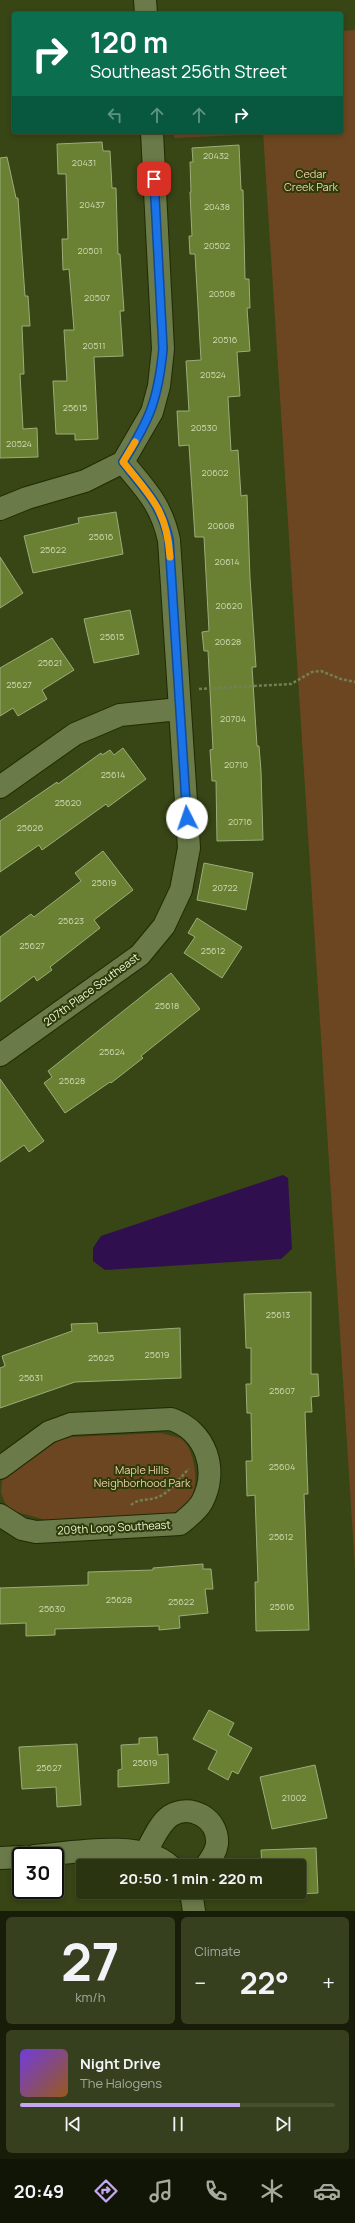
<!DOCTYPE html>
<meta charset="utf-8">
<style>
:root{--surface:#2a3410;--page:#363f1e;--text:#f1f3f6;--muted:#a5aa9f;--line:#464f30;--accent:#c5a6f0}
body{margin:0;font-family:Manrope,sans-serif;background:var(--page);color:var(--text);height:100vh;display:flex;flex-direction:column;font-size:15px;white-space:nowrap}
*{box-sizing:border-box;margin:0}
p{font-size:13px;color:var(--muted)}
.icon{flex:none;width:22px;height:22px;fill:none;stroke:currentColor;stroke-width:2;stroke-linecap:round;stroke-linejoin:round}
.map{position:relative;height:1911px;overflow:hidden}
.side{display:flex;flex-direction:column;gap:6px;padding:6px;background:#171d09;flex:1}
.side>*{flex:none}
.hud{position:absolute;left:12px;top:12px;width:331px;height:122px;border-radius:4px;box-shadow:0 2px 6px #0003,0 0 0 1px var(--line);background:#0b6e4f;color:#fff;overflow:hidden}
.speed{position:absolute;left:12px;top:1847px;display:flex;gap:8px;font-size:20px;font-weight:700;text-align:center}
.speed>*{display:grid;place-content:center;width:52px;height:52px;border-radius:50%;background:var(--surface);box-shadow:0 2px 6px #0003,0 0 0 1px var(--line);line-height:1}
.speed .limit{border:2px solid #111;border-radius:6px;background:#fff;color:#111}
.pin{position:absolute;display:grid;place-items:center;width:34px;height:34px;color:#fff;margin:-17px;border-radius:8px;box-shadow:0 2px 6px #0006}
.me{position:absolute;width:44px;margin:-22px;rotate:356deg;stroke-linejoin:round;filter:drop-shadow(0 0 3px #0008)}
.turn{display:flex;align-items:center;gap:14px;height:84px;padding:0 12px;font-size:18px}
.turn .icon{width:52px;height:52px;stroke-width:2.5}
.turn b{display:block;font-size:28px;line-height:34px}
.lanes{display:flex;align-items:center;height:38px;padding:0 12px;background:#0003;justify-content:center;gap:20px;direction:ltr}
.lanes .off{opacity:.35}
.big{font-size:30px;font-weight:700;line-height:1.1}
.side .tile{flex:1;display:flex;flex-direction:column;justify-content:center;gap:6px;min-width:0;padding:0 14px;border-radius:6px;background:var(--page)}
.side .dial{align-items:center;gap:0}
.dial b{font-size:52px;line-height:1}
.song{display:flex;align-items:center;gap:12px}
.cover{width:48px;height:48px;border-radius:6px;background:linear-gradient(135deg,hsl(260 70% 55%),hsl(30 70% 35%))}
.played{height:4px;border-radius:2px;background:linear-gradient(90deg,var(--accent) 70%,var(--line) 70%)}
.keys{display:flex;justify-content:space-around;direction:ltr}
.heat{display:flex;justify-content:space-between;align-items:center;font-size:22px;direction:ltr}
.side .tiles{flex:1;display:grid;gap:6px;grid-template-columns:1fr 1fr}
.tile:last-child{grid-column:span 2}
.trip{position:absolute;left:76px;top:1859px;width:230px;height:40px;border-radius:4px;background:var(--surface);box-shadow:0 2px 6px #0003,0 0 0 1px var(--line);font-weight:700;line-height:40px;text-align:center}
.tab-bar{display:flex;height:64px;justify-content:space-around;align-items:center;background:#111506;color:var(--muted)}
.tab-bar .icon{width:28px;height:28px}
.tab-bar .on{color:var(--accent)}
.tab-bar b{font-size:18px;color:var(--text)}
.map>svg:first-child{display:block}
</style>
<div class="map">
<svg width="355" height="1911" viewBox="0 0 355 1911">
<rect width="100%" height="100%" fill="#384515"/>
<path fill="#6b4620" d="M 355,30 L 355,1568 L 263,132 L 341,132 L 341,31 Z
M 174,132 L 262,132 L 262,134 L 174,138 Z
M 161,1433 C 167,1435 174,1436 180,1438 C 195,1447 199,1482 192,1496 C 187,1504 178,1510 171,1515 L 46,1520 L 13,1511 L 5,1503 L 1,1493 L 2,1481 L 10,1469 L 60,1440 L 71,1437 Z"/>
<path fill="#300f4e" d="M 283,1175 L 288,1178 L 292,1249 L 281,1259 L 105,1270 L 93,1261 L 93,1248 L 101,1236 Z"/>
<path fill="#6a8032" stroke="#9cad7a" d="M 102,142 L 103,151 L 110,151 L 112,188 L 116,188 L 118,254 L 120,254 L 124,311 L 120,311 L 123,356 L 94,357 L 98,439 L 75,440 L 75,434 L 56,434 L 53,381 L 67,381 L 64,330 L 74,330 L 69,269 L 63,270 L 62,239 L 68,239 L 66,174 L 58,174 L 57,144 Z
M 239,145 L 241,190 L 243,190 L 245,279 L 249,279 L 250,308 L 247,308 L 250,351 L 237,352 L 240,396 L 228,397 L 231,451 L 238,450 L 241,496 L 247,495 L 250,578 L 256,667 L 252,667 L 257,746 L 259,746 L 261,771 L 263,840 L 217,841 L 216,781 L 212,781 L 210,750 L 213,749 L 208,651 L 204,651 L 202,632 L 209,631 L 204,537 L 195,537 L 189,445 L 179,446 L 177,411 L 189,411 L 186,361 L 201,360 L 195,254 L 190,254 L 189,236 L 192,236 L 190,192 L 191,192 L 190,162 L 193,162 L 192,148 Z
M 7,157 L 16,198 L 18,198 L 25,296 L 28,296 L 30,326 L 22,326 L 24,374 L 20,374 L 23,429 L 37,428 L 38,457 L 0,458 L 0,158 Z
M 116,512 L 123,554 L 33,573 L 24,536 L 79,523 L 78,518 Z
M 0,557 L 23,593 L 0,608 Z
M 130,610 L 139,654 L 94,663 L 84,619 Z
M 52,638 L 74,670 L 42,690 L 47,699 L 18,716 L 13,708 L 0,716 L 0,668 Z
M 123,748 L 146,779 L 108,807 L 106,804 L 42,850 L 39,845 L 0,872 L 0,821 L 57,782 L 58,784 L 101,753 L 102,755 L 110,750 L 114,755 Z
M 103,851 L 133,890 L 94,920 L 100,928 L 50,967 L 52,970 L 37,981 L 34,976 L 0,1002 L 0,937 L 31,914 L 34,917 L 81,881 L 75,873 Z
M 204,863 L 253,873 L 246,910 L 197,900 Z
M 197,918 L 242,947 L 222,978 L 184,953 L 195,937 L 188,933 Z
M 171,973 L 200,1009 L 141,1056 L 143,1058 L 111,1083 L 110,1082 L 65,1113 L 44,1083 L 52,1077 L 48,1071 Z
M 0,1079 L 44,1141 L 29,1152 L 24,1145 L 0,1162 Z
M 311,1292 L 311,1374 L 318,1374 L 319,1396 L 311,1397 L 312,1412 L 305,1412 L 308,1494 L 304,1494 L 309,1630 L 256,1631 L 255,1582 L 258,1582 L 255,1495 L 247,1496 L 246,1461 L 252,1461 L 251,1413 L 247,1413 L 246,1384 L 251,1384 L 251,1348 L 246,1348 L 244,1294 Z
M 97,1323 L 98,1333 L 180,1328 L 181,1378 L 75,1382 L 0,1408 L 0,1368 L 5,1366 L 2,1356 L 72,1331 L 71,1324 Z
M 203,1564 L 203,1569 L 211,1569 L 213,1589 L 205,1589 L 208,1613 L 179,1616 L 180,1628 L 159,1630 L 159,1626 L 55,1629 L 55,1635 L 26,1636 L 26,1623 L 0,1624 L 0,1588 L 88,1585 L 88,1572 L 153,1570 L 153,1568 Z
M 209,1710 L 234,1723 L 228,1735 L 252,1748 L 238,1774 L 232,1771 L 228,1780 L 208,1769 L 217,1751 L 193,1739 Z
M 157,1737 L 158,1755 L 168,1754 L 169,1783 L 118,1787 L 118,1770 L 122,1769 L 121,1745 L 139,1744 L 139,1738 Z
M 77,1744 L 81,1805 L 57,1807 L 56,1787 L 22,1789 L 19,1747 Z
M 315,1765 L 327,1818 L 272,1829 L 260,1777 Z
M 316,1848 L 318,1893 L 277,1895 L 277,1892 L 299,1892 L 299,1866 L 262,1866 L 261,1850 Z"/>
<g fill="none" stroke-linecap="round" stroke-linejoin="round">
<g stroke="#212a05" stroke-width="24">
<path id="street" d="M 145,0 L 146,14
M 123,462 L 152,412 L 159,386 L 163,349 L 152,132
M 0,509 L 27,498 L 85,481 L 123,462
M 0,787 L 75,734 L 120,715 L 179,709
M 0,1055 L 140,955 L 164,926 L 181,890 L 189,848 L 169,540 C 161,504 146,490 123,462
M 0,1468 L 49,1432 L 71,1424 L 171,1419 C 206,1431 219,1470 202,1502 C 197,1511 188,1517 180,1524 L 36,1532 L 22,1529 L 0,1515
M 146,1852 C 152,1841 159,1824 170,1816 C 190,1803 219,1818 217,1844 C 216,1852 211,1859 206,1866
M 34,1856 C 71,1853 142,1839 170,1866
M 0,1858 L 21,1857
M 191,1892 L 194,1911"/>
</g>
<path stroke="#737f56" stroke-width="2.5" stroke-dasharray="3 2" stroke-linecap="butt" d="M 199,689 L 291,684 L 312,672 L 321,671 L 341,679 L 355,682
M 131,1505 C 139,1498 149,1501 158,1497 C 171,1492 179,1478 189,1469"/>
<use href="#street" stroke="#6a7a49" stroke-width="22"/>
</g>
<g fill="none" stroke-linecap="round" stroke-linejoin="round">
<g stroke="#114b97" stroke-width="10">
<path id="route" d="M 154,179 L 163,349 C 158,400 150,419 123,462 C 145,490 161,504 169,540 L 187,818"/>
</g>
<use href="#route" stroke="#1a73e8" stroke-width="7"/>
<path stroke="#f59e0b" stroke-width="7" d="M 135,442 L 123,462 C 151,497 167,510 170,557"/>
</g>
<g text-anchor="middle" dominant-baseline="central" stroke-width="4" stroke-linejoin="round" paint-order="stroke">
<g font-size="9" fill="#cedab2">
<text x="216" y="155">20432</text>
<text x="84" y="162">20431</text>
<text x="92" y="204">20437</text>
<text x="217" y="206">20438</text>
<text x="217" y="245">20502</text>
<text x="90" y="250">20501</text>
<text x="222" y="293">20508</text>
<text x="97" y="297">20507</text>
<text x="225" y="339">20516</text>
<text x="94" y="345">20511</text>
<text x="213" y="374">20524</text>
<text x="75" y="407">25615</text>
<text x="204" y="427">20530</text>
<text x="19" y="443">20524</text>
<text x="215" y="472">20602</text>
<text x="221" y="525">20608</text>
<text x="101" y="536">25616</text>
<text x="53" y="549">25622</text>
<text x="227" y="561">20614</text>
<text x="229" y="605">20620</text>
<text x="112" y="636">25615</text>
<text x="228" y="641">20628</text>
<text x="50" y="662">25621</text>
<text x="19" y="684">25627</text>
<text x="233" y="718">20704</text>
<text x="236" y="764">20710</text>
<text x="113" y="774">25614</text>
<text x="68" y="802">25620</text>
<text x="240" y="821">20716</text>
<text x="30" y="827">25626</text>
<text x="104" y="882">25619</text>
<text x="225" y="887">20722</text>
<text x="71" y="920">25623</text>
<text x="32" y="945">25627</text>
<text x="213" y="950">25612</text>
<text x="167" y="1005">25618</text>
<text x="112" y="1051">25624</text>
<text x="72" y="1080">25628</text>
<text x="278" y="1314">25613</text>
<text x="157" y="1354">25619</text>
<text x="101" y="1357">25625</text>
<text x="31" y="1377">25631</text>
<text x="282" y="1390">25607</text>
<text x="282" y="1466">25604</text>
<text x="281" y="1536">25612</text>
<text x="119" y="1599">25628</text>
<text x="181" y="1601">25622</text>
<text x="282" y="1606">25616</text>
<text x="52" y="1608">25630</text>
<text x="145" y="1762">25619</text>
<text x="49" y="1767">25627</text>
<text x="294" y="1797">21002</text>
</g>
<g font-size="11" fill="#f3d1b3" stroke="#2e3b08">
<text x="311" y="173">Cedar<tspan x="311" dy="13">Creek Park</tspan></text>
<text x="142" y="1469">Maple Hills<tspan x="142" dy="13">Neighborhood Park</tspan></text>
</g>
<g font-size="11" fill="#eff8dd" stroke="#2e3b08">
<text transform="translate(91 989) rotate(-36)">207th Place Southeast</text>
<text transform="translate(114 1527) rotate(-3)">209th Loop Southeast</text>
</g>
</g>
</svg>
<div class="speed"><div class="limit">30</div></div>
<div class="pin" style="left:154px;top:179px;background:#d93025"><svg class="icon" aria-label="arrive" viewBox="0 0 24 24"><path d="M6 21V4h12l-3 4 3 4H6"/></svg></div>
<svg class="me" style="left:187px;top:818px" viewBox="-20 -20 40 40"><circle r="19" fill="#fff"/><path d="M0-13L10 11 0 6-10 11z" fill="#1a73e8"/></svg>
<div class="trip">20:50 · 1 min · 220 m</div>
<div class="hud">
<div class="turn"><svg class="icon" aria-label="right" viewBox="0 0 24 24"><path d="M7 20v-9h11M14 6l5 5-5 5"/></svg><div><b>120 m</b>Southeast 256th Street</div></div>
<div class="lanes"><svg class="icon off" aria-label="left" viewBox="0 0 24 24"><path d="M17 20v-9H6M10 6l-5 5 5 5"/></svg><svg class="icon off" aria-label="ahead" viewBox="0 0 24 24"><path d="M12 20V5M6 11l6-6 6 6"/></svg><svg class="icon off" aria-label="ahead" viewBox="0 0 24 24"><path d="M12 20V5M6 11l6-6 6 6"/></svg><svg class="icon" aria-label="right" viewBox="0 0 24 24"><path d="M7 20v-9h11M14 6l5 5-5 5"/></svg></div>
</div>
</div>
<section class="side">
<div class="tiles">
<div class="tile dial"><b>27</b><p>km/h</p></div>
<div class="tile"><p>Climate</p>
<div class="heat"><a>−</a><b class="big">22°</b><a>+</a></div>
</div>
<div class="tile">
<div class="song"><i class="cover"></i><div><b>Night Drive</b><p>The Halogens</p></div></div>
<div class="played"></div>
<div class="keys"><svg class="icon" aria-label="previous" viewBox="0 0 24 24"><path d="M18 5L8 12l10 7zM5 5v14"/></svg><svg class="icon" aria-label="pause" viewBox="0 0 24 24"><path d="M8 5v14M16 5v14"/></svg><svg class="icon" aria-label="next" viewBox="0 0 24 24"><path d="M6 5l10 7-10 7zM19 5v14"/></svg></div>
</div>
</div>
</section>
<nav class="tab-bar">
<b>20:49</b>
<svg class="icon on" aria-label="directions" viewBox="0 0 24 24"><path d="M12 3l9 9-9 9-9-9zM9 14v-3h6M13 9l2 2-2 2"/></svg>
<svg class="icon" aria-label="music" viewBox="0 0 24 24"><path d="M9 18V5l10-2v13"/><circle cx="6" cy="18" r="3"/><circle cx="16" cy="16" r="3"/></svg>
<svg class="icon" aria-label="phone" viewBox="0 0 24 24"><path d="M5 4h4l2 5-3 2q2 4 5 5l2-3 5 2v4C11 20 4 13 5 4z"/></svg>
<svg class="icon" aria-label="climate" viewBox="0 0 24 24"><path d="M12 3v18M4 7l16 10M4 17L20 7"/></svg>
<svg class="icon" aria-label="car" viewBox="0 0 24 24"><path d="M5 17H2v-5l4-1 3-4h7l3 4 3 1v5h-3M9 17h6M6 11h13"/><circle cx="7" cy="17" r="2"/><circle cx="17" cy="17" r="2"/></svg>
</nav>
